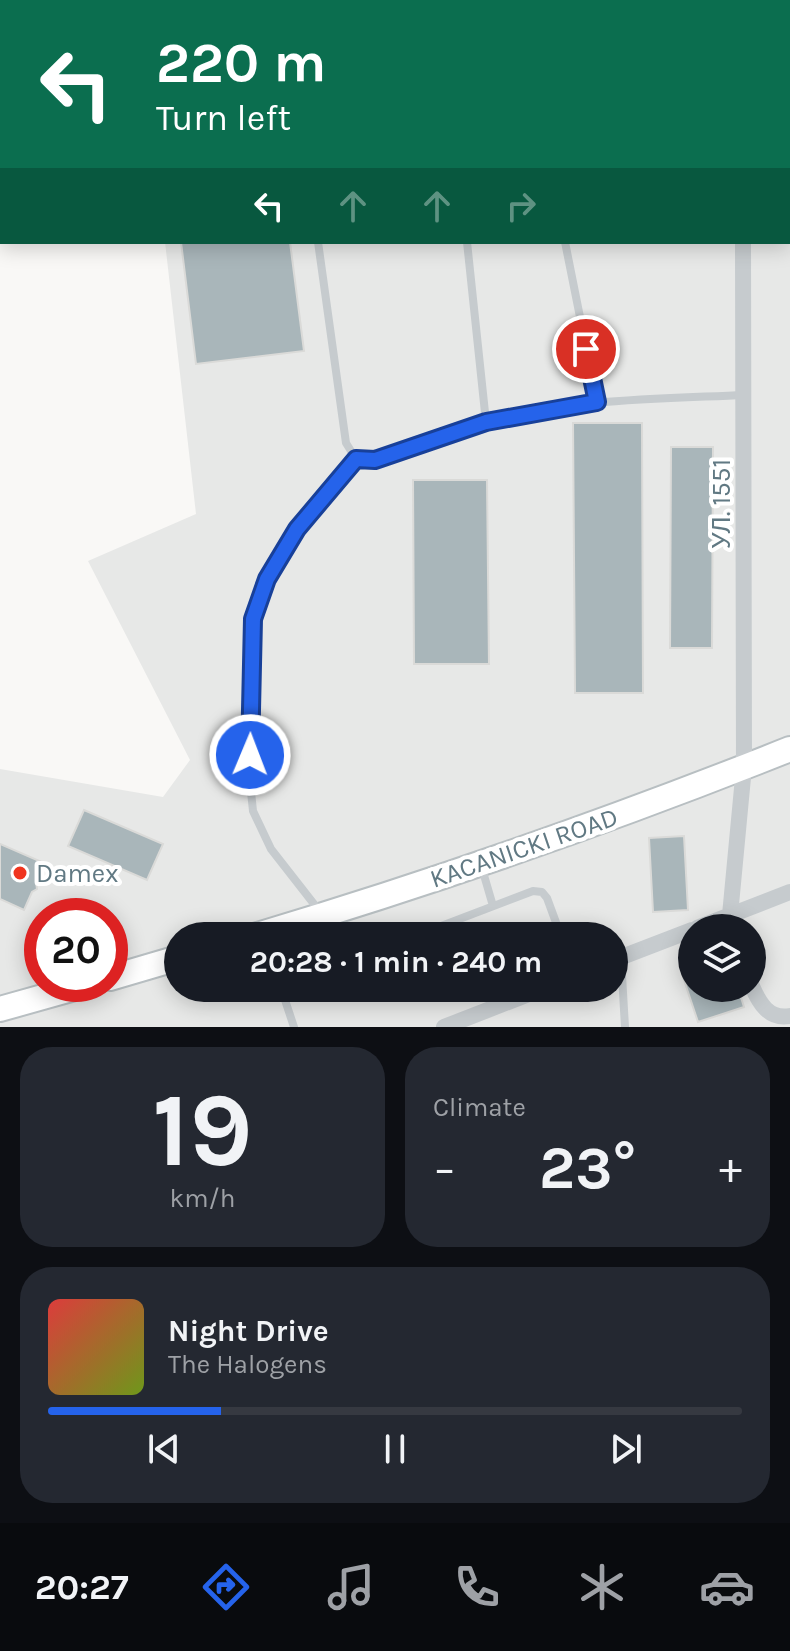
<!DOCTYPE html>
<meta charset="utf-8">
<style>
:root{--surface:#171b24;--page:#242831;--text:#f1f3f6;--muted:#9ea1a6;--line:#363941;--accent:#2563eb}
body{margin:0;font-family:Karla,sans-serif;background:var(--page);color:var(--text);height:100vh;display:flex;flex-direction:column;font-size:30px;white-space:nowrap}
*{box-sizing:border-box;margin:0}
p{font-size:26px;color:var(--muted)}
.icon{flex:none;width:44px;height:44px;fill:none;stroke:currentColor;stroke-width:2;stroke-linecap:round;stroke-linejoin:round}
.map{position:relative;height:1027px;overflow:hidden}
.drawer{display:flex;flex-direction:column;gap:20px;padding:20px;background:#0d0f14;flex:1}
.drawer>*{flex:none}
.top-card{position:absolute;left:0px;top:0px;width:790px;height:244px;box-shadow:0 4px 20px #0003;background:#0b6e4f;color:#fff;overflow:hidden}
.tools{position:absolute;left:678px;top:914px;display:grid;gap:16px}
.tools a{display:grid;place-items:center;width:88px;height:88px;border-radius:50%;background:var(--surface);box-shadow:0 4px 20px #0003;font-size:40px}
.speed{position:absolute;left:24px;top:898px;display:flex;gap:16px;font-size:40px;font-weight:700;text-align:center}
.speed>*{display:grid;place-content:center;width:104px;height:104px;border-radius:50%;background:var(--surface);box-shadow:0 4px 20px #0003;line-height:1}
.speed .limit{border:12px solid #d22;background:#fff;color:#111}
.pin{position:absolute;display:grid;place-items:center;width:68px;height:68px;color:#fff;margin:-34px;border:4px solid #fff;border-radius:50%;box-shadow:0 2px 8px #0007}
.me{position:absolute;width:88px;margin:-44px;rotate:1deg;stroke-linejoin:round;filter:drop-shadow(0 0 6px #0008)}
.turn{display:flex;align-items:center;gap:28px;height:168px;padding:0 24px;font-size:36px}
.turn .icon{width:104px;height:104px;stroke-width:2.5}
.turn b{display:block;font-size:56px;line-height:68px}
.lanes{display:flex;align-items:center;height:76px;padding:0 24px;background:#0003;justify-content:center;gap:40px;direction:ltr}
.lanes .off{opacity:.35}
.big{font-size:60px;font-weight:700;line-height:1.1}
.drawer .widget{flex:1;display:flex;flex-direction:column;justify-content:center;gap:12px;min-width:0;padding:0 28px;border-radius:32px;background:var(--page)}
.drawer .dial{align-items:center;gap:0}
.dial b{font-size:104px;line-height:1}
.song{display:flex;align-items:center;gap:24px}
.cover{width:96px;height:96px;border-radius:12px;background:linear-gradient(135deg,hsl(0 70% 55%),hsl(80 70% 35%))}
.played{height:8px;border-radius:4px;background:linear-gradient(90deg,var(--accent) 25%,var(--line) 25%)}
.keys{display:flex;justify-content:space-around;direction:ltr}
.heat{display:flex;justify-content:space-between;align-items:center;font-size:44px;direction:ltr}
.drawer .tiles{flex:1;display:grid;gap:20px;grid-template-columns:1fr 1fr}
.widget:last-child{grid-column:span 2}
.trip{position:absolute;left:164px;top:922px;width:464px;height:80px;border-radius:40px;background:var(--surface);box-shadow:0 4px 20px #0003;font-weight:700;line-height:80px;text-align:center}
.tabs{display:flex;height:128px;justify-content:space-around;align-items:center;background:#090b0e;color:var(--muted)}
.tabs .icon{width:56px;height:56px}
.tabs .selected{color:var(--accent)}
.tabs b{font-size:36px;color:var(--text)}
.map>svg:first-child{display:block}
</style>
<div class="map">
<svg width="790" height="1027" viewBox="0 0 790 1027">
<rect width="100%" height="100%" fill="#f9f8f6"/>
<path fill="#e7e8e7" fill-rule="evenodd" d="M 137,0 L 594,0 L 595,2 L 137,2 Z
M 711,0 L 790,0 L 790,1027 L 0,1027 L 0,769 L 163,797 L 190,760 L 88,561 L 196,514 L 165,242 L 788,242 L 788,2 ZM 42,916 L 110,916 L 110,984 L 42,984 ZM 692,928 L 752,928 L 752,988 L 692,988 ZM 178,936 L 614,936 L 614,988 L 178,988 Z"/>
<path fill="#a9b6ba" stroke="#dadad8" stroke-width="2" d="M 181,242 L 290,242 L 304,351 L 196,364 Z
M 573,423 L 642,423 L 643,693 L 575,693 Z
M 671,447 L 713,447 L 712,648 L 670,648 Z
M 413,480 L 487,480 L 489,664 L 414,664 Z
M 84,810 L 163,844 L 147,880 L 68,846 Z
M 684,836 L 688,910 L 653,912 L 649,838 Z
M 0,844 L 44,863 L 36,882 L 37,889 L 32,892 L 24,910 L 0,899 Z
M 692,965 L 692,988 L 738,988 L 744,1007 L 698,1022 L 680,968 Z"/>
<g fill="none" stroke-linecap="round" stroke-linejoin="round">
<g stroke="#b8bfc2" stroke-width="28">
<path id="secondary" d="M 254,936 C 435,882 614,819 790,749
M 110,978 L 178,958
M 0,1009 L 89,984"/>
</g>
<path stroke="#c6cbce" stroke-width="8" d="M 318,242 L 346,443 L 356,459
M 467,242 L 486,422
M 565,242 L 597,402
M 356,459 L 375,460 C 412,448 449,432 486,422 C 570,399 658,399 744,395
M 481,865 L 493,906
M 321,913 L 271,849 L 253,811 L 250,782 L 253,619 L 267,579 L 297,529 L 356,459
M 415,936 L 533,891 L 542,892 L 547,898 L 561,936
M 621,958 L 625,1027
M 281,988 L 294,1027"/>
<path stroke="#c6cbce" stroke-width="16" d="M 739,0 L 739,2
M 697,928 L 790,892
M 733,928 L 730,915 L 744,767 L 743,242
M 614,960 L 692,930
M 752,986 C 759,1003 769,1020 790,1016
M 444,1027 L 544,988"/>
<use href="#secondary" stroke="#fff" stroke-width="24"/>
</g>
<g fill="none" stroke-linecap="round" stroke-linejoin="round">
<g stroke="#184099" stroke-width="20">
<path id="route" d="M 250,755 L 253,619 L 267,579 L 297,529 L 356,459 L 375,460 L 486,422 L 597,402 L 586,349"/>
</g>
<use href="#route" stroke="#2563eb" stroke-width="14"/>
</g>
<circle fill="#f0341e" stroke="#fff" stroke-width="3" cx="20" cy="873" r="8"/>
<g text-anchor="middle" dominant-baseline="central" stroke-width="8" stroke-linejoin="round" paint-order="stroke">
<g font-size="26" fill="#617983" stroke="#fff">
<text transform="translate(721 504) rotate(-90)">УЛ. 1551</text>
<text transform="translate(524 848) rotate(-19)">KACANICKI ROAD</text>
</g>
<g font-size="26" fill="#617983" stroke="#fff" text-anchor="start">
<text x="36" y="873">Damex</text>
</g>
</g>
</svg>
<div class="tools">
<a><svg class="icon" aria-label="layers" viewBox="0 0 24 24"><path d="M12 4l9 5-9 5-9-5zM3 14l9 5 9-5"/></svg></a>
</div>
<div class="speed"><div class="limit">20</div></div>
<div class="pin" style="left:586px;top:349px;background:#d93025"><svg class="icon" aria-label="arrive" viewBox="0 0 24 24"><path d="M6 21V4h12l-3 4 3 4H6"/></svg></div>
<svg class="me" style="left:250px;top:755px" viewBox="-20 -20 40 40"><circle r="17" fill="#2563eb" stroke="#fff" stroke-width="3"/><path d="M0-11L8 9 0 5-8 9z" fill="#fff"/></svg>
<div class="trip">20:28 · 1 min · 240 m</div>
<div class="top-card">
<div class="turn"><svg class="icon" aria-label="left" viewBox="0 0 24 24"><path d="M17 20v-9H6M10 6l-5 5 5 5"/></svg><div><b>220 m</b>Turn left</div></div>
<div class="lanes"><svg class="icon" aria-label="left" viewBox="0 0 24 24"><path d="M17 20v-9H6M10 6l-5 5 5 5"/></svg><svg class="icon off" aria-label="ahead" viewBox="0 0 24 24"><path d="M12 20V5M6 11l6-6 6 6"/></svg><svg class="icon off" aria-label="ahead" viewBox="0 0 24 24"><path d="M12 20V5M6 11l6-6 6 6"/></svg><svg class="icon off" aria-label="right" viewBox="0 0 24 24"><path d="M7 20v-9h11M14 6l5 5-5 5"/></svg></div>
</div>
</div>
<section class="drawer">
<div class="tiles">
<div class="widget dial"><b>19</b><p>km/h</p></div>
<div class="widget"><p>Climate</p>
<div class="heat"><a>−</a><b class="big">23°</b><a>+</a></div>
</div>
<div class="widget">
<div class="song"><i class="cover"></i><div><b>Night Drive</b><p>The Halogens</p></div></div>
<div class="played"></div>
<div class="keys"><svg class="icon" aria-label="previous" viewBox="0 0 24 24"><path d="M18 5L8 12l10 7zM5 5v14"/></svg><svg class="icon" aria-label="pause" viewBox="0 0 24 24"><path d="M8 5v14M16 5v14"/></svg><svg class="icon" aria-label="next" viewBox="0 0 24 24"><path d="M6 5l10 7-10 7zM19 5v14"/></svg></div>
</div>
</div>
</section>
<nav class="tabs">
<b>20:27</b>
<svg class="icon selected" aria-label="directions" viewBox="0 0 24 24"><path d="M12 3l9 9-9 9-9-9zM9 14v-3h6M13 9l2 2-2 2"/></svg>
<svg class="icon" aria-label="music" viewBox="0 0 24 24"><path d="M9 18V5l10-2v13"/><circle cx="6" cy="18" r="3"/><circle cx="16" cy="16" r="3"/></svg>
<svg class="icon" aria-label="phone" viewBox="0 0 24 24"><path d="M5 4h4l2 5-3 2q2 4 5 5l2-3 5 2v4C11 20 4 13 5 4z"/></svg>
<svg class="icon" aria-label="climate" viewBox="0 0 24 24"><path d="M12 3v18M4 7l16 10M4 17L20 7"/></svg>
<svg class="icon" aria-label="car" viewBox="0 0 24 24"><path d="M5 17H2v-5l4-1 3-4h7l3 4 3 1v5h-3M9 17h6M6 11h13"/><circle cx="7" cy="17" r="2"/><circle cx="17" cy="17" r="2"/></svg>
</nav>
